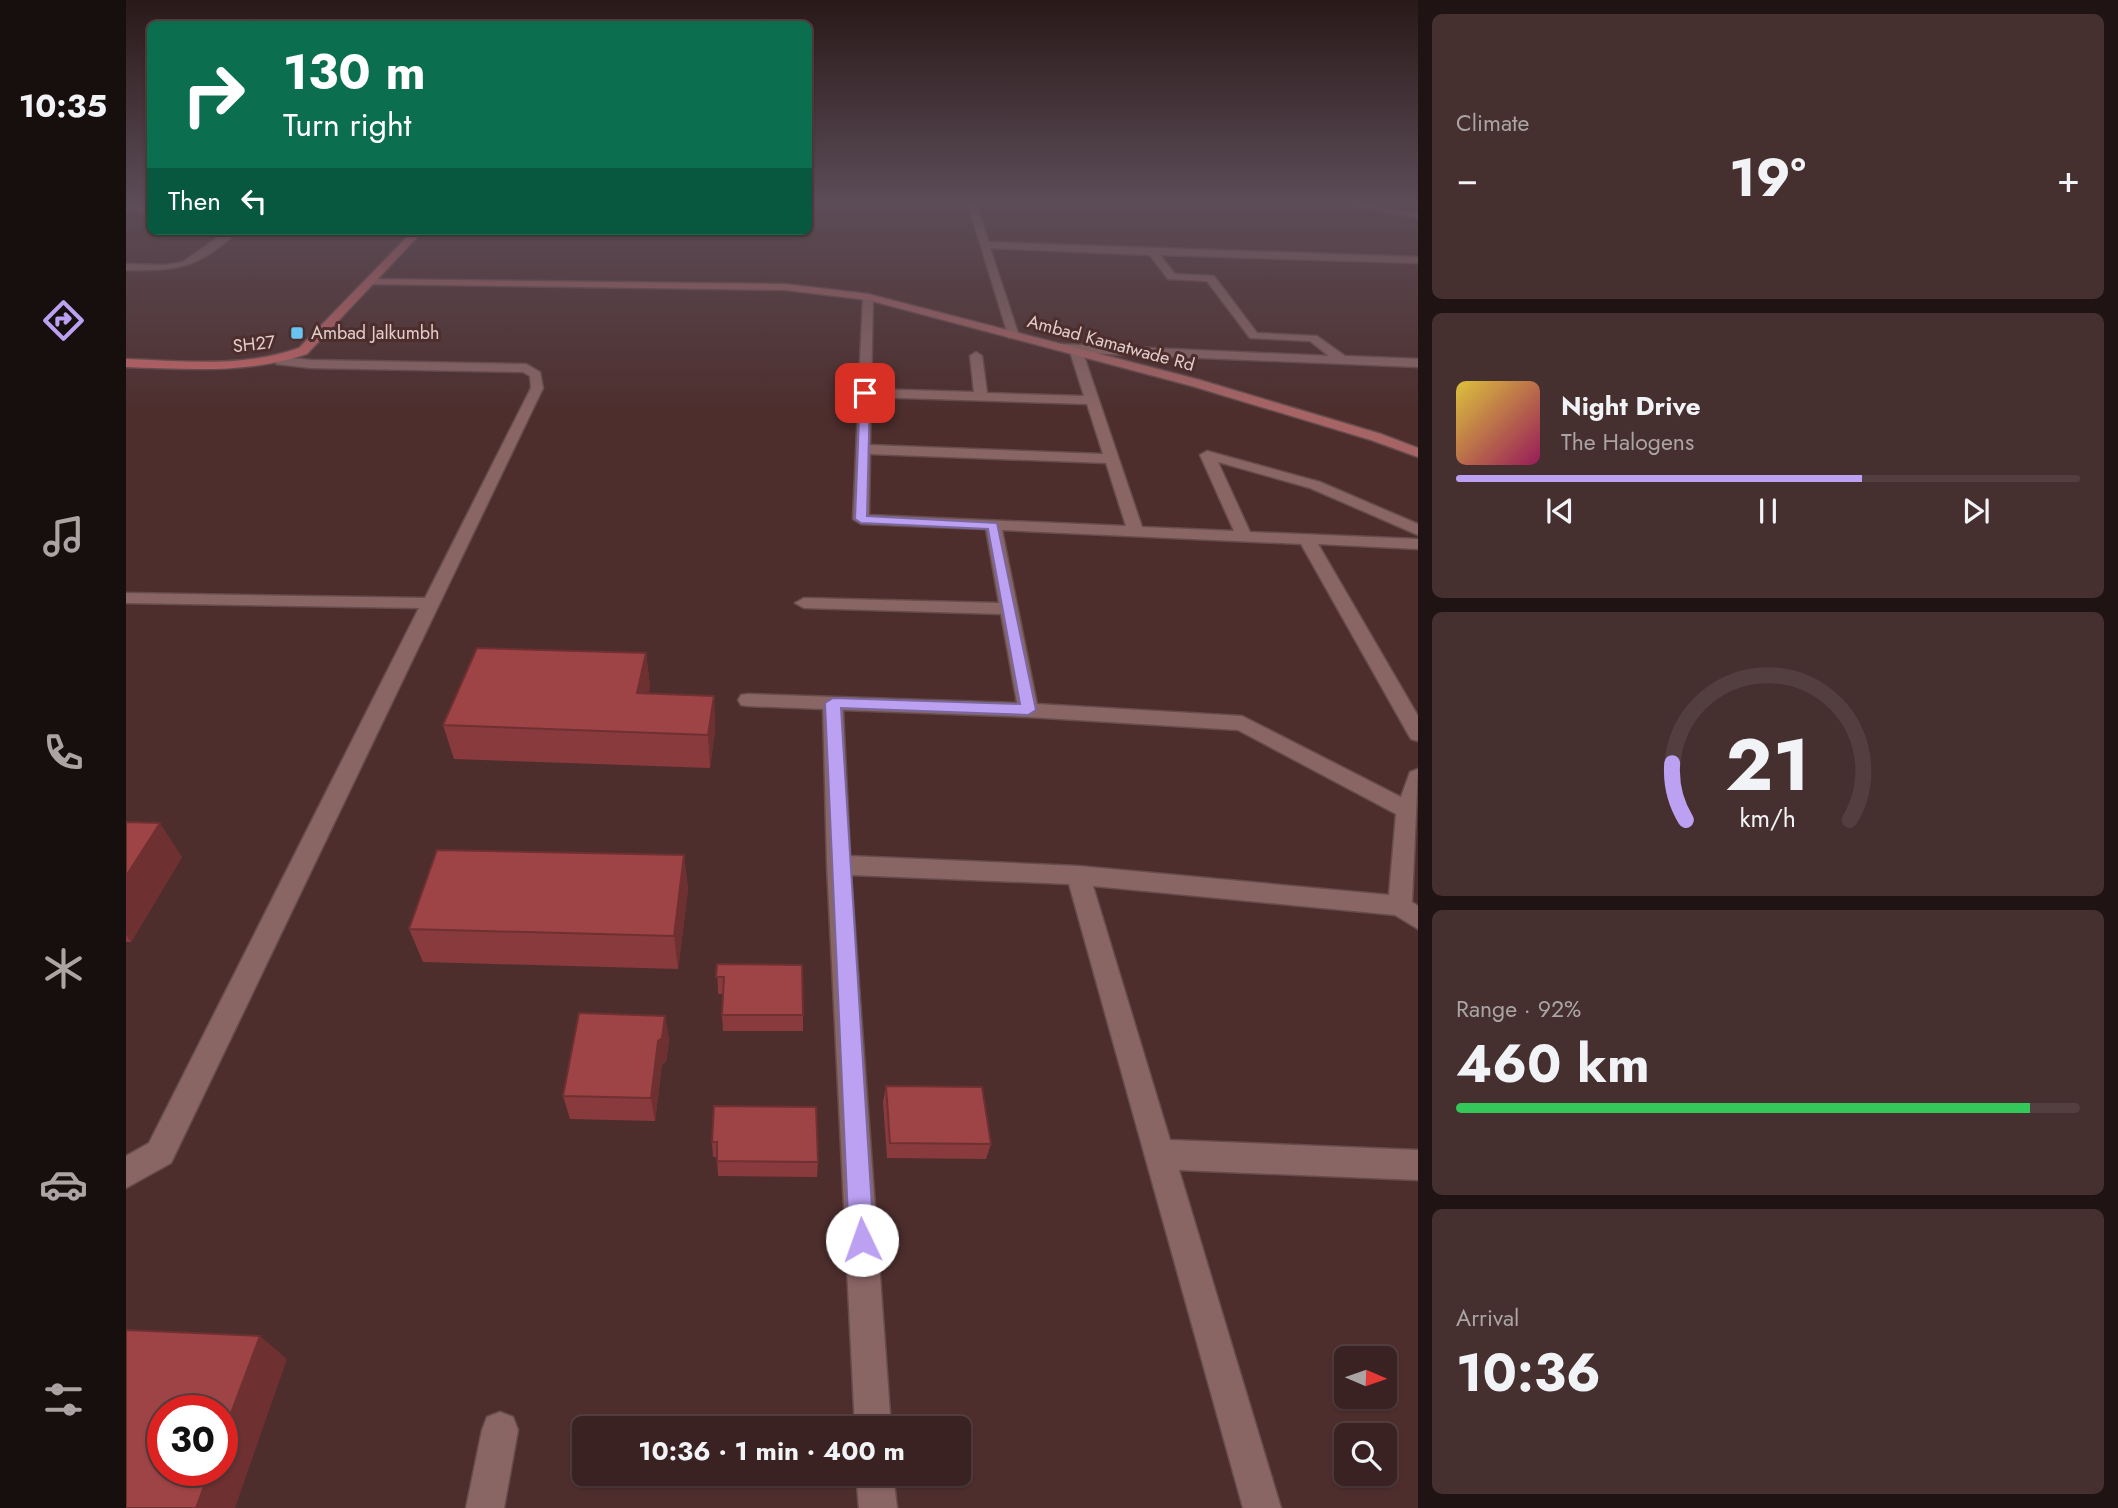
<!DOCTYPE html>
<meta charset="utf-8">
<style>
:root{--surface:#3a2222;--page:#452f2f;--text:#f1f3f6;--muted:#aba4a5;--line:#543f40;--accent:#bca0f2}
body{margin:0;font-family:Jost,sans-serif;background:var(--page);color:var(--text);height:100vh;display:flex;flex-direction:column;font-size:26px;white-space:nowrap}
*{box-sizing:border-box;margin:0}
p{font-size:23px;color:var(--muted)}
.icon{flex:none;width:38px;height:38px;fill:none;stroke:currentColor;stroke-width:2;stroke-linecap:round;stroke-linejoin:round}
.map{position:relative;flex:1;overflow:hidden}
.drawer{display:flex;flex-direction:column;gap:14px;padding:14px;background:#201313;width:700px}
.drawer>*{flex:none}
.banner{position:absolute;left:21px;top:21px;width:665px;height:214px;border-radius:10px;box-shadow:0 2px 5px #0004,0 0 0 2px var(--line);background:#0b6e4f;color:#fff;overflow:hidden}
.needle{width:46px;rotate:92deg}
.tools{position:absolute;left:1208px;top:1346px;display:grid;gap:14px}
.tools a{display:grid;place-items:center;width:63px;height:63px;border-radius:10px;background:var(--surface);box-shadow:0 2px 5px #0004,0 0 0 2px var(--line);font-size:35px}
.speed{position:absolute;left:21px;top:1395px;display:flex;gap:14px;font-size:35px;font-weight:700;text-align:center}
.speed>*{display:grid;place-content:center;width:91px;height:91px;border-radius:50%;background:var(--surface);box-shadow:0 2px 5px #0004,0 0 0 2px var(--line);line-height:1}
.speed .limit{border:10px solid #d22;background:#fff;color:#111}
.pin{position:absolute;display:grid;place-items:center;width:60px;height:60px;color:#fff;margin:-30px;border-radius:14px;box-shadow:0 4px 10px #0006}
.me{position:absolute;width:77px;margin:-38px;rotate:357deg;stroke-linejoin:round;filter:drop-shadow(0 0 5px #0008)}
.turn{display:flex;align-items:center;gap:24px;height:147px;padding:0 21px;font-size:32px}
.turn .icon{width:91px;height:91px;stroke-width:2.5}
.turn b{display:block;font-size:49px;line-height:60px}
.then{display:flex;align-items:center;height:66px;padding:0 21px;background:#0003;gap:14px;font-size:26px}
.big{font-size:52px;font-weight:700;line-height:1.1}
.drawer .card{flex:1;display:flex;flex-direction:column;justify-content:center;gap:10px;min-width:0;padding:0 24px;border-radius:10px;background:var(--page)}
.drawer .dial{align-items:center;gap:0}
.dial svg{height:182px;overflow:visible;fill:none;stroke:var(--line);stroke-width:7;stroke-linecap:round;text-anchor:middle}
.dial text{fill:var(--text);stroke:none}
.song{display:flex;align-items:center;gap:21px}
.cover{width:84px;height:84px;border-radius:10px;background:linear-gradient(135deg,hsl(50 70% 55%),hsl(330 70% 35%))}
.played{height:7px;border-radius:4px;background:linear-gradient(90deg,var(--accent) 65%,var(--line) 65%)}
.keys{display:flex;justify-content:space-around;direction:ltr}
.heat{display:flex;justify-content:space-between;align-items:center;font-size:38px;direction:ltr}
.charge{height:10px;border-radius:5px;background:linear-gradient(90deg,#34c759 92%,var(--line) 0)}
.trip{position:absolute;left:446px;top:1416px;width:399px;height:70px;border-radius:10px;background:var(--surface);box-shadow:0 2px 5px #0004,0 0 0 2px var(--line);font-weight:700;line-height:70px;text-align:center}
main{display:flex;flex:1;min-height:0}
.tab-bar{display:flex;flex-direction:column;width:126px;justify-content:space-around;align-items:center;background:#170e0e;color:var(--muted)}
.tab-bar .icon{width:49px;height:49px}
.tab-bar .active{color:var(--accent)}
.tab-bar b{font-size:32px;color:var(--text)}
.map>svg:first-child{display:block}
</style>
<main>
<nav class="tab-bar">
<b>10:35</b>
<svg class="icon active" aria-label="directions" viewBox="0 0 24 24"><path d="M12 3l9 9-9 9-9-9zM9 14v-3h6M13 9l2 2-2 2"/></svg>
<svg class="icon" aria-label="music" viewBox="0 0 24 24"><path d="M9 18V5l10-2v13"/><circle cx="6" cy="18" r="3"/><circle cx="16" cy="16" r="3"/></svg>
<svg class="icon" aria-label="phone" viewBox="0 0 24 24"><path d="M5 4h4l2 5-3 2q2 4 5 5l2-3 5 2v4C11 20 4 13 5 4z"/></svg>
<svg class="icon" aria-label="climate" viewBox="0 0 24 24"><path d="M12 3v18M4 7l16 10M4 17L20 7"/></svg>
<svg class="icon" aria-label="car" viewBox="0 0 24 24"><path d="M5 17H2v-5l4-1 3-4h7l3 4 3 1v5h-3M9 17h6M6 11h13"/><circle cx="7" cy="17" r="2"/><circle cx="17" cy="17" r="2"/></svg>
<svg class="icon" aria-label="filters" viewBox="0 0 24 24"><path d="M4 7h16M4 17h16"/><circle cx="9" cy="7" r="2"/><circle cx="15" cy="17" r="2"/></svg>
</nav>
<div class="map">
<svg width="1292" height="1508" viewBox="0 0 1292 1508">
<rect width="100%" height="100%" fill="#4d2e2d"/>
<g fill="none" stroke-linecap="round" stroke-linejoin="round">
<g stroke="#664c4c" stroke-width="3">
<path id="street" d="M 841,201 L 849,201 L 863,242 L 1292,257 L 1292,263 L 1034,255 L 1049,274 L 1088,276 L 1131,333 L 1191,336 L 1219,356 L 1292,359 L 1292,367 L 957,353 L 1016,527 L 1108,531 L 1074,455 L 1081,451 L 1194,482 L 1292,524 L 1292,535 L 1184,488 L 1092,462 L 1124,532 L 1292,539 L 1292,549 L 1192,544 L 1292,716 L 1292,741 L 1285,739 L 1282,734 L 1175,544 L 876,530 L 911,704 L 1116,716 L 1275,797 L 1284,772 L 1292,769 L 1286,902 L 1292,906 L 1292,929 L 1269,915 L 967,886 L 1044,1140 L 1292,1150 L 1292,1180 L 1053,1170 L 1155,1508 L 1117,1508 L 943,884 L 725,875 L 765,1428 L 729,1428 L 701,865 L 697,709 L 622,706 L 615,705 L 612,700 L 615,695 L 622,694 L 891,703 L 875,614 L 678,608 L 669,603 L 678,598 L 873,603 L 860,529 L 735,524 L 727,519 L 737,297 L 742,294 L 747,297 L 745,389 L 848,392 L 844,356 L 850,352 L 856,356 L 861,393 L 958,396 L 944,352 L 928,348 L 934,344 L 1203,356 L 1184,341 L 1124,338 L 1081,281 L 1042,279 L 1024,255 L 864,248 L 893,336 L 883,338 ZM 745,397 L 961,404 L 977,454 L 744,445 ZM 744,454 L 980,463 L 1000,526 L 743,515 ZM 717,710 L 902,717 L 1112,730 L 1270,814 L 1263,895 L 952,866 L 724,856 Z
M 1197,201 L 1215,201 L 1292,212 L 1292,218 Z
M 0,205 L 24,205 L 24,211 L 0,211 Z
M 101,231 L 112,231 C 73,268 52,271 0,270 L 0,264 L 40,265 L 57,262 Z
M 154,357 L 185,360 L 400,364 L 414,372 L 417,388 L 45,1163 L 0,1188 L 0,1156 L 23,1143 L 293,608 L 0,603 L 0,593 L 299,598 L 405,388 L 404,376 L 397,372 L 185,368 L 150,364 L 150,358 Z
M 374,1412 L 387,1417 L 392,1430 L 378,1508 L 340,1508 L 356,1430 L 361,1417 Z
M 730,1474 L 767,1474 L 771,1508 L 733,1508 Z"/>
</g>
<g stroke="#664c4c" stroke-width="3">
<path id="secondary" d="M 244,279 L 659,284 L 742,294 L 1074,380 L 1255,434 L 1292,448 L 1292,457 L 1245,440 L 1066,386 L 742,300 L 659,290 L 240,284 L 239,282 Z"/>
</g>
<g stroke="#664c4c" stroke-width="3">
<path id="primary" d="M 287,231 L 297,231 L 181,354 C 122,374 62,369 0,367 L 0,359 C 58,361 116,368 173,348 Z"/>
</g>
<use href="#street" fill="#896564" fill-rule="evenodd"/>
<use href="#secondary" fill="#a66465" fill-rule="evenodd"/>
<use href="#primary" fill="#c26465" fill-rule="evenodd"/>
</g>
<path fill="#893a3c" d="M 234,231 L 252,231 L 251,232 L 235,232 Z
M 520,653 L 524,687 L 522,693 L 588,696 L 589,729 L 584,768 L 328,759 L 317,725 Z
M 0,822 L 56,857 L 5,942 L 0,942 Z
M 558,855 L 562,889 L 552,969 L 297,962 L 283,929 Z
M 591,964 L 677,1015 L 677,1031 L 597,1031 L 596,1015 L 597,994 L 592,994 Z
M 539,1016 L 543,1040 L 540,1062 L 536,1064 L 529,1121 L 444,1119 L 437,1096 Z
M 760,1086 L 865,1144 L 860,1159 L 761,1158 L 757,1102 Z
M 588,1106 L 692,1162 L 691,1177 L 592,1176 L 591,1157 L 587,1157 L 586,1142 Z"/>
<path fill="#6f3031" d="M 520,653 L 524,687 L 515,727 L 511,693 Z
M 588,696 L 589,729 L 584,768 L 582,735 Z
M 34,823 L 56,857 L 5,942 L 0,935 L 0,876 Z
M 558,855 L 562,889 L 552,969 L 548,936 Z
M 539,1016 L 543,1040 L 540,1062 L 536,1064 L 529,1121 L 525,1098 L 532,1041 Z
M 134,1336 L 161,1359 L 109,1508 L 70,1508 L 84,1470 L 96,1470 L 96,1437 Z"/>
<path fill="#9f4446" stroke="#6f3031" stroke-width="2" d="M 351,648 L 520,653 L 511,693 L 588,696 L 582,735 L 317,725 Z
M 0,822 L 34,823 L 0,876 Z
M 311,850 L 558,855 L 548,936 L 283,929 Z
M 591,964 L 676,965 L 677,1015 L 596,1015 L 598,977 L 590,977 Z
M 453,1013 L 539,1016 L 536,1038 L 532,1041 L 525,1098 L 437,1096 Z
M 760,1086 L 856,1087 L 865,1144 L 764,1143 Z
M 588,1106 L 690,1107 L 692,1162 L 591,1161 L 591,1142 L 586,1142 Z
M 0,1330 L 134,1336 L 96,1437 L 96,1410 L 37,1410 L 37,1470 L 84,1470 L 70,1508 L 0,1508 Z"/>
<linearGradient id="sky" x2="0" y2="1"><stop stop-color="#2a1919"/><stop offset="0.49" stop-color="#5c4c57"/><stop offset="1" stop-color="#5c4c57" stop-opacity="0"/></linearGradient>
<rect width="1292" height="412" fill="url(#sky)"/>
<path fill="#bca0f2" stroke="#7a689d" stroke-width="2" d="M 739,390 L 744,393 L 741,516 L 871,523 L 910,710 L 902,715 L 715,708 L 748,1240 L 744,1249 L 736,1252 L 727,1249 L 723,1240 L 699,703 L 707,698 L 894,704 L 862,529 L 735,523 L 729,519 L 734,393 Z"/>
<rect fill="#68c4f0" stroke="#4d2e2d" stroke-width="2.5" x="164" y="326" width="14" height="14" rx="3.5"/>
<g text-anchor="middle" dominant-baseline="central" stroke-width="6" stroke-linejoin="round" paint-order="stroke">
<g font-size="18" fill="#e1cdcc" stroke="#4d2e2d" text-anchor="start">
<text x="185" y="333">Ambad Jalkumbh</text>
</g>
<g font-size="18" fill="#e1cdcc" stroke="#4d2e2d">
<text transform="translate(985 343) rotate(15)">Ambad Kamatwade Rd</text>
<text transform="translate(128 344) rotate(-6)">SH27</text>
</g>
</g>
</svg>
<div class="tools">
<a><svg class="needle" viewBox="-14 -14 28 28"><path d="M0-13l5 13h-10z" fill="#e53935"/><path d="M0 13l5-13h-10z" fill="#aba4a5"/></svg></a>
<a><svg class="icon" aria-label="search" viewBox="0 0 24 24"><circle cx="10" cy="10" r="6"/><path d="M15 15l6 6"/></svg></a>
</div>
<div class="speed"><div class="limit">30</div></div>
<div class="pin" style="left:739px;top:393px;background:#d93025"><svg class="icon" aria-label="arrive" viewBox="0 0 24 24"><path d="M6 21V4h12l-3 4 3 4H6"/></svg></div>
<svg class="me" style="left:736px;top:1240px" viewBox="-20 -20 40 40"><circle r="19" fill="#fff"/><path d="M0-13L10 11 0 6-10 11z" fill="#bca0f2"/></svg>
<div class="trip">10:36 · 1 min · 400 m</div>
<div class="banner">
<div class="turn"><svg class="icon" aria-label="right" viewBox="0 0 24 24"><path d="M7 20v-9h11M14 6l5 5-5 5"/></svg><div><b>130 m</b>Turn right</div></div>
<div class="then">Then<svg class="icon" aria-label="left" viewBox="0 0 24 24"><path d="M17 20v-9H6M10 6l-5 5 5 5"/></svg></div>
</div>
</div>
<section class="drawer">
<div class="card"><p>Climate</p>
<div class="heat"><a>−</a><b class="big">19°</b><a>+</a></div>
</div>
<div class="card">
<div class="song"><i class="cover"></i><div><b>Night Drive</b><p>The Halogens</p></div></div>
<div class="played"></div>
<div class="keys"><svg class="icon" aria-label="previous" viewBox="0 0 24 24"><path d="M18 5L8 12l10 7zM5 5v14"/></svg><svg class="icon" aria-label="pause" viewBox="0 0 24 24"><path d="M8 5v14M16 5v14"/></svg><svg class="icon" aria-label="next" viewBox="0 0 24 24"><path d="M6 5l10 7-10 7zM19 5v14"/></svg></div>
</div>
<div class="card dial"><svg viewBox="0 0 100 80">
<path d="M14 69A42 42 0 1 1 86 69"/>
<path d="M14 69A42 42 0 0 1 8 44" stroke="#bca0f2"/>
<text x="50" y="56" font-size="32" font-weight="700">21</text>
<text x="50" y="72" font-size="11">km/h</text>
</svg></div>
<div class="card"><p>Range · 92%</p><b class="big">460 km</b><div class="charge"></div></div>
<div class="card"><p>Arrival</p><b class="big">10:36</b></div>
</section>
</main>
